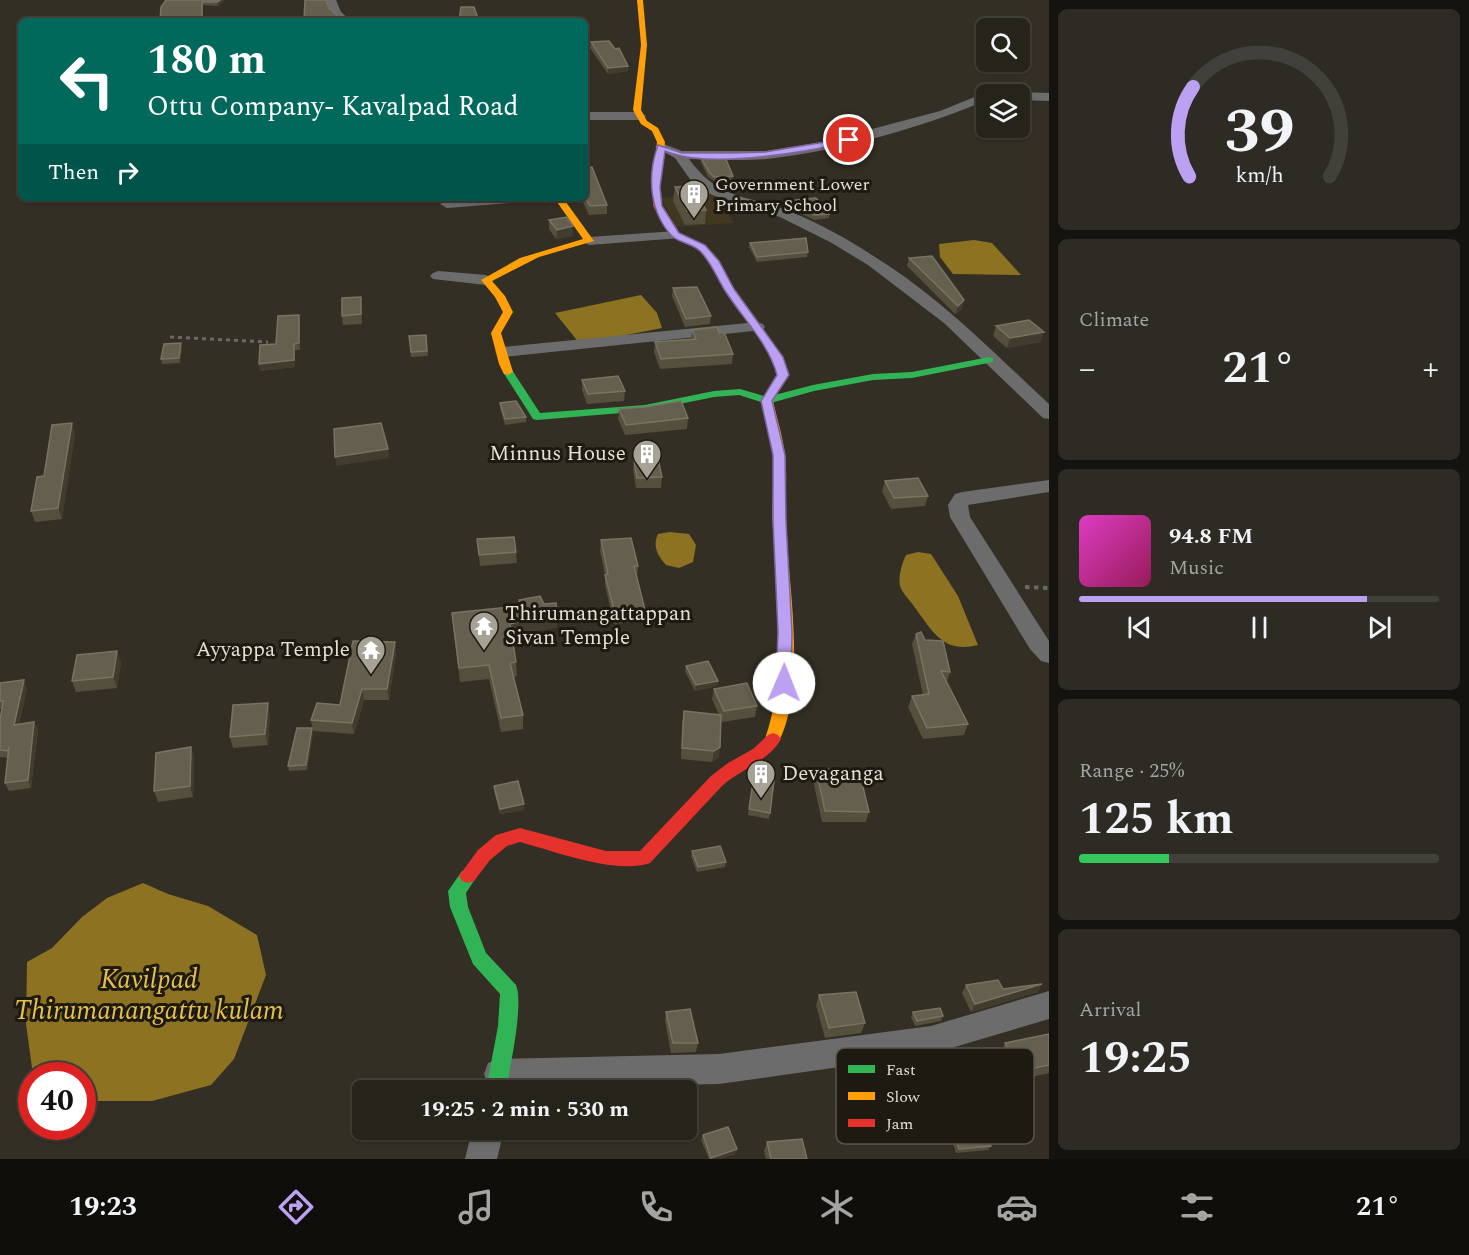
<!DOCTYPE html>
<meta charset="utf-8">
<style>
:root{--surface:#26231b;--page:#2e2b24;--text:#f1f3f6;--muted:#a4a4a3;--line:#42403a;--accent:#bca0f2}
body{margin:0;font-family:Spectral,serif;background:var(--page);color:var(--text);height:100vh;display:flex;flex-direction:column;font-size:22px;white-space:nowrap}
*{box-sizing:border-box;margin:0}
p{font-size:20px;color:var(--muted)}
.icon{flex:none;width:33px;height:33px;fill:none;stroke:currentColor;stroke-width:2;stroke-linecap:round;stroke-linejoin:round}
.map{position:relative;flex:1;overflow:hidden}
.drawer{display:flex;flex-direction:column;gap:9px;padding:9px;background:#15130f;width:420px}
.drawer>*{flex:none}
.banner{position:absolute;left:18px;top:18px;width:570px;height:183px;border-radius:9px;box-shadow:0 2px 4px #0004,0 0 0 2px var(--line);background:#00695c;color:#fff;overflow:hidden}
.controls{position:absolute;left:976px;top:18px;display:grid;gap:12px}
.controls a{display:grid;place-items:center;width:54px;height:54px;border-radius:9px;background:var(--surface);box-shadow:0 2px 4px #0004,0 0 0 2px var(--line);font-size:30px}
.speed{position:absolute;left:18px;top:1062px;display:flex;gap:12px;font-size:30px;font-weight:700;text-align:center}
.speed>*{display:grid;place-content:center;width:78px;height:78px;border-radius:50%;background:var(--surface);box-shadow:0 2px 4px #0004,0 0 0 2px var(--line);line-height:1}
.speed .limit{border:9px solid #d22;background:#fff;color:#111}
.pin{position:absolute;display:grid;place-items:center;width:51px;height:51px;color:#fff;margin:-26px;border:3px solid #fff;border-radius:50%;box-shadow:0 2px 6px #0007}
.me{position:absolute;width:66px;margin:-33px;rotate:1deg;stroke-linejoin:round;filter:drop-shadow(0 0 4px #0008)}
.turn{display:flex;align-items:center;gap:21px;height:126px;padding:0 30px;font-size:27px}
.turn .icon{width:78px;height:78px;stroke-width:2.5}
.turn b{display:block;font-size:42px;line-height:51px}
.then{display:flex;align-items:center;height:57px;padding:0 30px;background:#0003;gap:12px;font-size:22px}
.big{font-size:45px;font-weight:700;line-height:1.1}
.drawer .tile{flex:1;display:flex;flex-direction:column;justify-content:center;gap:9px;min-width:0;padding:0 21px;border-radius:9px;background:var(--page)}
.drawer .dial{align-items:center;gap:0}
.dial svg{height:156px;overflow:visible;fill:none;stroke:var(--line);stroke-width:7;stroke-linecap:round;text-anchor:middle}
.dial text{fill:var(--text);stroke:none}
.song{display:flex;align-items:center;gap:18px}
.cover{width:72px;height:72px;border-radius:9px;background:linear-gradient(135deg,hsl(310 70% 55%),hsl(330 70% 35%))}
.played{height:6px;border-radius:3px;background:linear-gradient(90deg,var(--accent) 80%,var(--line) 80%)}
.keys{display:flex;justify-content:space-around;direction:ltr}
.heat{display:flex;justify-content:space-between;align-items:center;font-size:33px;direction:ltr}
.charge{height:9px;border-radius:4px;background:linear-gradient(90deg,#34c759 25%,var(--line) 0)}
.trip{position:absolute;left:352px;top:1080px;width:345px;height:60px;border-radius:9px;background:var(--surface);box-shadow:0 2px 4px #0004,0 0 0 2px var(--line);font-weight:700;line-height:60px;text-align:center}
.dock{display:flex;height:96px;justify-content:space-around;align-items:center;background:#0f0e0b;color:var(--muted)}
.dock .icon{width:42px;height:42px}
.dock .active{color:var(--accent)}
.dock b{font-size:27px;color:var(--text)}
main{display:flex;flex:1;min-height:0}
.map>svg:first-child{display:block}
</style>
<main>
<div class="map">
<svg width="1049" height="1159" viewBox="0 0 1049 1159">
<rect width="100%" height="100%" fill="#332f24"/>
<path fill="#41381f" d="M 716,194 L 734,223 L 676,227 L 661,198 Z"/>
<path fill="#8d7222" d="M 974,240 L 992,243 L 1021,275 L 953,274 L 940,257 L 939,244 Z
M 641,295 L 657,313 L 662,328 L 580,344 L 555,313 Z
M 670,532 L 689,534 L 696,545 L 693,562 L 679,568 L 666,565 C 658,556 652,546 658,534 Z
M 918,552 L 931,554 L 958,596 L 978,645 C 942,654 932,630 913,605 C 909,599 902,593 900,586 C 898,577 902,563 906,555 Z
M 143,883 L 168,894 L 208,906 L 257,935 L 266,975 L 234,1059 L 211,1085 L 152,1101 L 85,1101 L 83,1100 L 82,1076 L 33,1075 L 26,1024 L 27,962 L 52,948 L 82,917 L 107,898 Z"/>
<g fill="none" stroke-linecap="round" stroke-linejoin="round">
<path stroke="#696865" stroke-width="3" stroke-dasharray="4 4" stroke-linecap="butt" d="M 170,337 L 268,342
M 573,445 L 605,459"/>
<path stroke="#696865" stroke-width="4" stroke-dasharray="4.5 4.5" stroke-linecap="butt" d="M 1025,587 L 1049,588"/>
<path fill="#6c6c6d" fill-rule="evenodd" d="M 326,0 L 336,0 L 341,12 L 351,21 C 335,21 332,14 326,0 Z
M 987,92 L 992,94 L 987,94 L 987,100 C 921,128 839,151 767,159 C 742,161 715,159 689,159 C 720,202 748,194 791,212 C 821,224 849,240 875,257 C 940,297 994,353 1049,404 L 1049,419 L 1043,418 L 944,323 L 868,265 L 830,242 L 780,217 L 741,206 L 705,192 L 692,182 L 675,158 L 655,147 L 661,143 L 682,151 L 765,151 L 823,142 L 940,111 Z
M 1020,92 L 1049,93 L 1049,101 L 1020,100 L 1020,94 L 1015,94 Z
M 585,112 L 640,112 L 646,116 L 640,120 L 585,120 Z
M 470,198 L 528,198 L 521,202 L 447,208 L 440,204 L 447,200 Z
M 676,231 L 683,235 L 681,238 L 589,245 L 582,241 L 589,237 Z
M 438,271 L 486,275 L 494,280 L 486,285 L 433,279 L 430,276 L 433,273 Z
M 757,322 L 763,324 L 765,327 L 763,330 L 503,357 L 495,352 L 503,347 Z
M 1049,480 L 1049,492 L 968,505 L 970,517 L 1049,641 L 1049,663 L 1041,661 L 1030,649 L 950,517 L 948,505 L 955,494 L 962,492 Z
M 1049,991 L 1049,1019 L 931,1054 L 719,1084 L 499,1089 L 488,1085 L 484,1074 L 488,1063 L 499,1059 L 719,1054 L 931,1026 Z
M 472,1130 L 504,1130 L 497,1159 L 465,1159 Z"/>
<path fill="#30b455" fill-rule="evenodd" d="M 989,357 L 993,358 L 993,362 L 912,378 L 873,380 L 814,391 L 767,404 L 739,395 L 714,397 L 645,411 L 537,420 L 533,419 L 503,372 L 508,369 L 512,370 L 540,413 L 645,405 L 714,391 L 740,389 L 767,397 L 813,385 L 873,374 L 912,372 Z
M 468,869 L 474,871 L 477,876 L 466,893 L 468,907 L 486,953 L 516,985 C 524,1005 510,1067 506,1090 L 486,1090 L 498,1026 L 500,994 L 473,964 L 450,907 L 448,891 L 462,871 Z"/>
<path fill="#ff9f0a" fill-rule="evenodd" d="M 637,0 L 643,0 L 647,45 L 641,110 L 647,121 L 658,128 L 665,142 L 660,186 L 656,189 L 652,186 L 657,142 L 652,131 L 641,124 L 633,110 L 641,45 Z
M 550,198 L 563,198 L 594,241 L 539,257 L 492,281 L 505,296 L 513,312 L 501,333 L 513,372 L 508,375 L 504,374 L 499,364 L 491,333 L 503,312 L 495,297 L 481,280 L 520,258 L 583,239 L 557,202 Z
M 769,395 L 775,398 L 773,401 C 777,419 783,437 785,455 C 788,481 784,507 786,533 C 790,591 806,692 778,743 L 773,745 L 768,743 L 765,739 C 788,672 777,598 773,529 C 771,504 775,480 773,455 C 771,437 765,419 761,401 L 765,396 Z"/>
<path fill="#e5322d" fill-rule="evenodd" d="M 653,184 L 660,186 L 661,206 L 679,233 L 704,245 L 718,261 L 734,289 L 783,357 L 788,375 L 773,400 L 765,400 L 763,398 L 778,375 L 773,357 L 724,289 L 711,264 L 698,249 L 671,235 L 653,206 Z
M 773,733 L 778,735 L 781,739 C 769,761 741,769 722,786 L 650,863 C 616,875 554,851 520,842 L 507,846 L 490,860 L 474,881 L 468,883 L 462,881 L 459,876 L 478,850 L 496,835 L 520,828 L 606,851 L 640,851 L 711,776 L 728,763 L 753,749 L 768,735 Z"/>
</g>
<path fill="#554f3e" d="M 166,0 L 224,0 L 218,6 L 203,5 L 203,21 L 160,21 Z
M 591,42 L 628,66 L 628,71 L 608,74 L 590,48 Z
M 701,158 L 733,176 L 732,180 L 714,181 L 708,177 L 701,162 Z
M 585,168 L 607,205 L 607,214 L 589,215 L 581,198 L 585,198 Z
M 675,187 L 706,210 L 705,224 L 685,225 L 673,201 Z
M 795,200 L 829,214 L 829,218 L 814,220 L 802,214 L 794,205 Z
M 549,220 L 573,236 L 556,239 L 549,229 Z
M 750,243 L 808,252 L 807,257 L 757,262 L 749,247 Z
M 909,258 L 962,309 L 955,314 L 907,266 Z
M 673,288 L 711,316 L 710,324 L 685,327 L 672,296 Z
M 361,297 L 362,324 L 343,325 L 342,316 Z
M 299,315 L 300,322 L 300,350 L 295,350 L 295,367 L 260,371 L 259,364 L 276,344 Z
M 996,326 L 1044,332 L 1040,342 L 1007,348 L 993,336 Z
M 692,330 L 719,333 L 733,354 L 732,364 L 660,369 L 654,352 L 655,342 L 691,339 Z
M 426,335 L 428,356 L 411,357 L 409,336 Z
M 182,348 L 180,363 L 162,364 L 161,359 Z
M 582,380 L 625,391 L 624,401 L 587,404 L 582,390 Z
M 500,403 L 526,417 L 526,422 L 505,425 L 500,408 Z
M 619,409 L 688,418 L 687,429 L 625,435 L 618,419 Z
M 75,433 L 62,519 L 35,522 L 31,511 L 44,476 Z
M 634,460 L 662,477 L 661,488 L 636,488 L 633,470 Z
M 885,481 L 928,496 L 925,506 L 891,509 L 882,491 Z
M 477,539 L 516,552 L 517,563 L 480,566 Z
M 601,540 L 638,566 L 637,577 L 636,577 L 645,610 L 644,621 L 614,624 L 605,585 L 605,575 L 600,551 Z
M 519,600 L 557,627 L 512,637 L 516,662 L 517,676 L 514,677 L 523,715 L 523,729 L 501,732 L 489,679 L 460,682 L 453,627 L 452,613 L 519,607 Z
M 916,634 L 925,640 L 950,672 L 947,682 L 968,724 L 964,735 L 923,739 L 908,707 L 912,696 L 923,695 L 912,644 Z
M 395,642 L 396,653 L 389,700 L 364,700 L 354,734 L 313,731 L 311,720 L 340,705 Z
M 121,662 L 117,688 L 76,692 L 72,681 Z
M 686,666 L 718,681 L 717,686 L 695,691 L 685,671 Z
M 0,683 L 27,688 L 19,724 L 34,722 L 38,730 L 31,788 L 9,791 L 5,783 L 8,758 L 0,757 L 0,721 L 2,709 L 0,709 Z
M 714,689 L 757,706 L 755,717 L 722,722 L 721,719 L 719,757 L 712,762 L 681,759 L 682,722 L 684,711 L 719,715 L 712,699 Z
M 270,714 L 268,745 L 233,748 L 230,737 Z
M 313,733 L 307,770 L 289,771 L 288,766 Z
M 191,747 L 194,758 L 193,797 L 158,802 L 154,791 Z
M 816,769 L 869,812 L 866,822 L 822,822 L 813,780 Z
M 754,776 L 770,813 L 769,819 L 748,815 Z
M 494,786 L 524,810 L 500,814 L 494,791 Z
M 692,851 L 726,862 L 725,867 L 697,872 L 691,856 Z
M 966,985 L 1003,989 L 1038,992 L 971,1012 L 962,993 Z
M 819,995 L 865,1023 L 861,1033 L 825,1038 L 816,1005 Z
M 666,1012 L 698,1043 L 696,1052 L 671,1053 L 665,1021 Z
M 913,1012 L 943,1016 L 941,1021 L 915,1026 L 911,1017 Z
M 1049,1034 L 1049,1073 L 1014,1081 L 1000,1053 L 1005,1043 Z
M 951,1124 L 991,1146 L 988,1150 L 956,1153 L 948,1129 Z
M 703,1135 L 737,1149 L 736,1154 L 719,1159 L 709,1159 L 701,1140 Z
M 767,1142 L 807,1159 L 766,1159 L 764,1151 Z"/>
<path fill="#413c2d" d="M 220,0 L 224,0 L 218,6 L 217,2 Z
M 628,66 L 628,71 L 608,74 L 608,68 Z
M 573,226 L 573,236 L 556,239 L 557,230 Z
M 964,300 L 962,309 L 955,314 L 958,306 Z
M 299,315 L 300,322 L 300,350 L 299,343 Z
M 1044,332 L 1040,342 L 1007,348 L 1010,338 Z
M 181,343 L 182,348 L 180,363 L 179,358 Z
M 294,344 L 295,350 L 295,367 L 260,371 L 259,364 Z
M 72,423 L 75,433 L 62,519 L 58,508 Z
M 388,449 L 389,458 L 336,466 L 335,457 Z
M 557,613 L 557,627 L 510,638 L 510,624 Z
M 395,642 L 396,653 L 389,700 L 387,689 Z
M 117,651 L 121,662 L 117,688 L 113,677 Z
M 24,680 L 27,688 L 17,733 L 14,725 Z
M 718,681 L 717,686 L 695,691 L 696,685 Z
M 362,689 L 364,700 L 354,734 L 352,723 Z
M 268,703 L 270,714 L 268,745 L 265,734 Z
M 34,722 L 38,730 L 31,788 L 28,780 Z
M 312,728 L 313,733 L 307,770 L 306,765 Z
M 191,747 L 194,758 L 193,797 L 190,786 Z
M 720,747 L 719,757 L 712,762 L 714,751 Z
M 524,804 L 524,810 L 500,814 L 500,809 Z
M 1042,984 L 1038,992 L 971,1012 L 975,1004 Z
M 737,1149 L 736,1154 L 719,1159 L 711,1159 L 711,1158 Z"/>
<path fill="#645f4e" stroke="#787363" stroke-width="1.5" d="M 166,0 L 220,0 L 217,2 L 202,2 L 202,21 L 160,21 L 161,7 Z
M 305,0 L 326,0 L 329,8 L 343,21 L 304,21 Z
M 461,7 L 474,7 L 479,21 L 459,21 Z
M 609,41 L 615,49 L 619,48 L 628,66 L 608,68 L 591,42 Z
M 725,157 L 733,176 L 714,177 L 709,172 L 701,158 Z
M 592,167 L 607,205 L 590,206 L 585,197 L 585,168 Z
M 693,186 L 706,210 L 687,211 L 675,187 Z
M 816,198 L 829,214 L 815,215 L 803,209 L 795,200 Z
M 567,217 L 573,226 L 557,230 L 549,220 Z
M 806,238 L 808,252 L 757,257 L 750,243 Z
M 932,256 L 964,300 L 958,306 L 909,258 Z
M 697,287 L 711,316 L 686,319 L 673,288 Z
M 361,297 L 361,314 L 342,316 L 342,298 Z
M 299,315 L 299,343 L 294,344 L 294,360 L 259,364 L 260,345 L 276,344 L 278,316 Z
M 1029,320 L 1044,332 L 1010,338 L 996,326 Z
M 717,327 L 719,333 L 724,332 L 733,354 L 661,359 L 655,342 L 696,339 L 692,330 Z
M 426,335 L 427,351 L 411,352 L 409,336 Z
M 181,343 L 179,358 L 161,359 L 164,344 Z
M 618,376 L 625,391 L 588,394 L 582,380 Z
M 516,401 L 526,417 L 505,419 L 500,403 Z
M 681,401 L 688,418 L 626,425 L 619,409 L 646,407 Z
M 72,423 L 58,508 L 31,511 L 37,477 L 44,476 L 52,425 Z
M 381,423 L 388,449 L 335,457 L 334,429 Z
M 658,459 L 662,477 L 637,478 L 634,460 Z
M 918,478 L 928,496 L 894,498 L 885,481 Z
M 514,537 L 516,552 L 479,555 L 477,539 Z
M 631,538 L 638,566 L 634,566 L 645,610 L 615,614 L 605,575 L 608,574 L 601,540 Z
M 540,596 L 544,604 L 556,603 L 557,613 L 510,624 L 516,662 L 510,663 L 523,715 L 501,718 L 489,665 L 459,668 L 452,613 L 521,606 L 519,600 Z
M 921,632 L 925,640 L 943,641 L 950,672 L 941,671 L 968,724 L 927,728 L 912,696 L 929,694 L 916,634 Z
M 353,641 L 395,642 L 387,689 L 362,689 L 352,723 L 311,720 L 317,703 L 340,705 Z
M 117,651 L 113,677 L 72,681 L 77,655 Z
M 708,661 L 718,681 L 696,685 L 686,666 Z
M 24,680 L 14,725 L 34,722 L 28,780 L 5,783 L 9,747 L 8,751 L 0,750 L 0,721 L 3,701 L 0,701 L 0,683 Z
M 747,683 L 757,706 L 724,711 L 714,689 Z
M 268,703 L 265,734 L 230,737 L 233,705 Z
M 684,711 L 721,715 L 720,747 L 714,751 L 682,748 Z
M 297,728 L 312,728 L 306,765 L 288,766 Z
M 191,747 L 190,786 L 154,791 L 156,753 Z
M 816,769 L 859,770 L 869,812 L 825,811 Z
M 754,776 L 774,780 L 770,813 L 749,809 Z
M 518,781 L 524,804 L 500,809 L 494,786 Z
M 720,846 L 726,862 L 698,867 L 692,851 Z
M 998,980 L 1003,989 L 1042,984 L 975,1004 L 966,985 Z
M 856,992 L 865,1023 L 829,1028 L 819,995 Z
M 940,1008 L 943,1016 L 917,1021 L 913,1012 Z
M 690,1009 L 698,1043 L 673,1043 L 666,1012 Z
M 1049,1034 L 1049,1065 L 1020,1071 L 1005,1043 Z
M 982,1122 L 991,1146 L 959,1149 L 951,1124 Z
M 728,1127 L 737,1149 L 711,1158 L 703,1135 Z
M 802,1139 L 807,1159 L 771,1159 L 767,1142 Z"/>
<path fill="#bca0f2" stroke="#7a689d" stroke-width="1.5" d="M 849,138 L 852,138 L 852,142 C 804,152 709,170 665,151 L 660,187 L 662,206 L 679,233 L 705,245 L 719,261 L 734,289 L 783,357 L 789,375 L 772,401 L 785,455 L 786,521 L 792,632 L 791,683 L 789,687 L 779,687 L 776,683 L 778,632 L 773,521 L 773,455 L 761,401 L 777,375 C 768,342 742,318 724,289 C 716,276 711,262 700,251 C 692,243 679,243 672,236 C 649,212 647,175 658,145 L 682,153 L 733,153 L 765,152 Z"/>
<defs>
<g id="building-pin" transform="scale(1.5)"><path d="M0 17L-7.5 6A9.5 9.5 0 1 1 7.5 6Z" fill="#a6a296" stroke="#1d1a11"/><path d="M-4-6H4V6H1V3H-1V6H-4ZM-2.5-4.3h1.7v1.8h-1.7ZM.8-4.3h1.7v1.8H.8ZM-2.5-1h1.7V.8h-1.7ZM.8-1h1.7V.8H.8Z" fill="#fff"/></g>
<g id="temple-pin" transform="scale(1.5)"><path d="M0 17L-7.5 6A9.5 9.5 0 1 1 7.5 6Z" fill="#a6a296" stroke="#1d1a11"/><path d="M0-6L5-2H3V0L6.5 2.5H4V6H1.5V3h-3V6H-4V2.5H-6.5L-3 0V-2H-5Z" fill="#fff"/></g>
</defs>
<g fill-rule="evenodd">
<use href="#building-pin" x="694" y="194"/>
<use href="#building-pin" x="647" y="454"/>
<use href="#temple-pin" x="484" y="626"/>
<use href="#temple-pin" x="371" y="650"/>
<use href="#building-pin" x="761" y="774"/>
</g>
<g text-anchor="middle" dominant-baseline="central" stroke-width="6" stroke-linejoin="round" paint-order="stroke">
<g font-size="18" fill="#e4e0d4" stroke="#1d1a11" text-anchor="start">
<text x="715" y="184">Government Lower<tspan x="715" dy="21">Primary School</tspan></text>
</g>
<g font-size="21" fill="#e4e0d4" stroke="#1d1a11" text-anchor="end">
<text x="626" y="454">Minnus House</text>
<text x="505" y="614" text-anchor="start">Thirumangattappan<tspan x="505" dy="24">Sivan Temple</tspan></text>
<text x="350" y="650">Ayyappa Temple</text>
<text x="782" y="774" text-anchor="start">Devaganga</text>
</g>
<g font-size="27" font-style="italic" fill="#e7bf4d" stroke="#1d1a11">
<text x="149" y="980">Kavilpad<tspan x="149" dy="31">Thirumanangattu kulam</tspan></text>
</g>
</g>
<rect x="836" y="1048" width="198" height="96" rx="9" fill="#1d1a11" stroke="#59554c" stroke-width="1.5"/>
<rect x="848" y="1065" width="27" height="8" fill="#30b455"/>
<rect x="848" y="1092" width="27" height="8" fill="#ff9f0a"/>
<rect x="848" y="1119" width="27" height="8" fill="#e5322d"/>
<g font-size="16" fill="#e4e0d4">
<text x="886" y="1075">Fast</text>
<text x="886" y="1102">Slow</text>
<text x="886" y="1129">Jam</text>
</g>
</svg>
<div class="controls">
<a><svg class="icon" aria-label="search" viewBox="0 0 24 24"><circle cx="10" cy="10" r="6"/><path d="M15 15l6 6"/></svg></a>
<a><svg class="icon" aria-label="layers" viewBox="0 0 24 24"><path d="M12 4l9 5-9 5-9-5zM3 14l9 5 9-5"/></svg></a>
</div>
<div class="speed"><div class="limit">40</div></div>
<div class="pin" style="left:849px;top:140px;background:#d93025"><svg class="icon" aria-label="arrive" viewBox="0 0 24 24"><path d="M6 21V4h12l-3 4 3 4H6"/></svg></div>
<svg class="me" style="left:784px;top:683px" viewBox="-20 -20 40 40"><circle r="19" fill="#fff"/><path d="M0-13L10 11 0 6-10 11z" fill="#bca0f2"/></svg>
<div class="trip">19:25 · 2 min · 530 m</div>
<div class="banner">
<div class="turn"><svg class="icon" aria-label="left" viewBox="0 0 24 24"><path d="M17 20v-9H6M10 6l-5 5 5 5"/></svg><div><b>180 m</b>Ottu Company- Kavalpad Road</div></div>
<div class="then">Then<svg class="icon" aria-label="right" viewBox="0 0 24 24"><path d="M7 20v-9h11M14 6l5 5-5 5"/></svg></div>
</div>
</div>
<section class="drawer">
<div class="tile dial"><svg viewBox="0 0 100 80">
<path d="M14 69A42 42 0 1 1 86 69"/>
<path d="M14 69A42 42 0 0 1 16 23" stroke="#bca0f2"/>
<text x="50" y="56" font-size="32" font-weight="700">39</text>
<text x="50" y="72" font-size="11">km/h</text>
</svg></div>
<div class="tile"><p>Climate</p>
<div class="heat"><a>−</a><b class="big">21°</b><a>+</a></div>
</div>
<div class="tile">
<div class="song"><i class="cover"></i><div><b>94.8 FM</b><p>Music</p></div></div>
<div class="played"></div>
<div class="keys"><svg class="icon" aria-label="previous" viewBox="0 0 24 24"><path d="M18 5L8 12l10 7zM5 5v14"/></svg><svg class="icon" aria-label="pause" viewBox="0 0 24 24"><path d="M8 5v14M16 5v14"/></svg><svg class="icon" aria-label="next" viewBox="0 0 24 24"><path d="M6 5l10 7-10 7zM19 5v14"/></svg></div>
</div>
<div class="tile"><p>Range · 25%</p><b class="big">125 km</b><div class="charge"></div></div>
<div class="tile"><p>Arrival</p><b class="big">19:25</b></div>
</section>
</main>
<nav class="dock">
<b>19:23</b>
<svg class="icon active" aria-label="directions" viewBox="0 0 24 24"><path d="M12 3l9 9-9 9-9-9zM9 14v-3h6M13 9l2 2-2 2"/></svg>
<svg class="icon" aria-label="music" viewBox="0 0 24 24"><path d="M9 18V5l10-2v13"/><circle cx="6" cy="18" r="3"/><circle cx="16" cy="16" r="3"/></svg>
<svg class="icon" aria-label="phone" viewBox="0 0 24 24"><path d="M5 4h4l2 5-3 2q2 4 5 5l2-3 5 2v4C11 20 4 13 5 4z"/></svg>
<svg class="icon" aria-label="climate" viewBox="0 0 24 24"><path d="M12 3v18M4 7l16 10M4 17L20 7"/></svg>
<svg class="icon" aria-label="car" viewBox="0 0 24 24"><path d="M5 17H2v-5l4-1 3-4h7l3 4 3 1v5h-3M9 17h6M6 11h13"/><circle cx="7" cy="17" r="2"/><circle cx="17" cy="17" r="2"/></svg>
<svg class="icon" aria-label="filters" viewBox="0 0 24 24"><path d="M4 7h16M4 17h16"/><circle cx="9" cy="7" r="2"/><circle cx="15" cy="17" r="2"/></svg>
<b>21°</b>
</nav>
